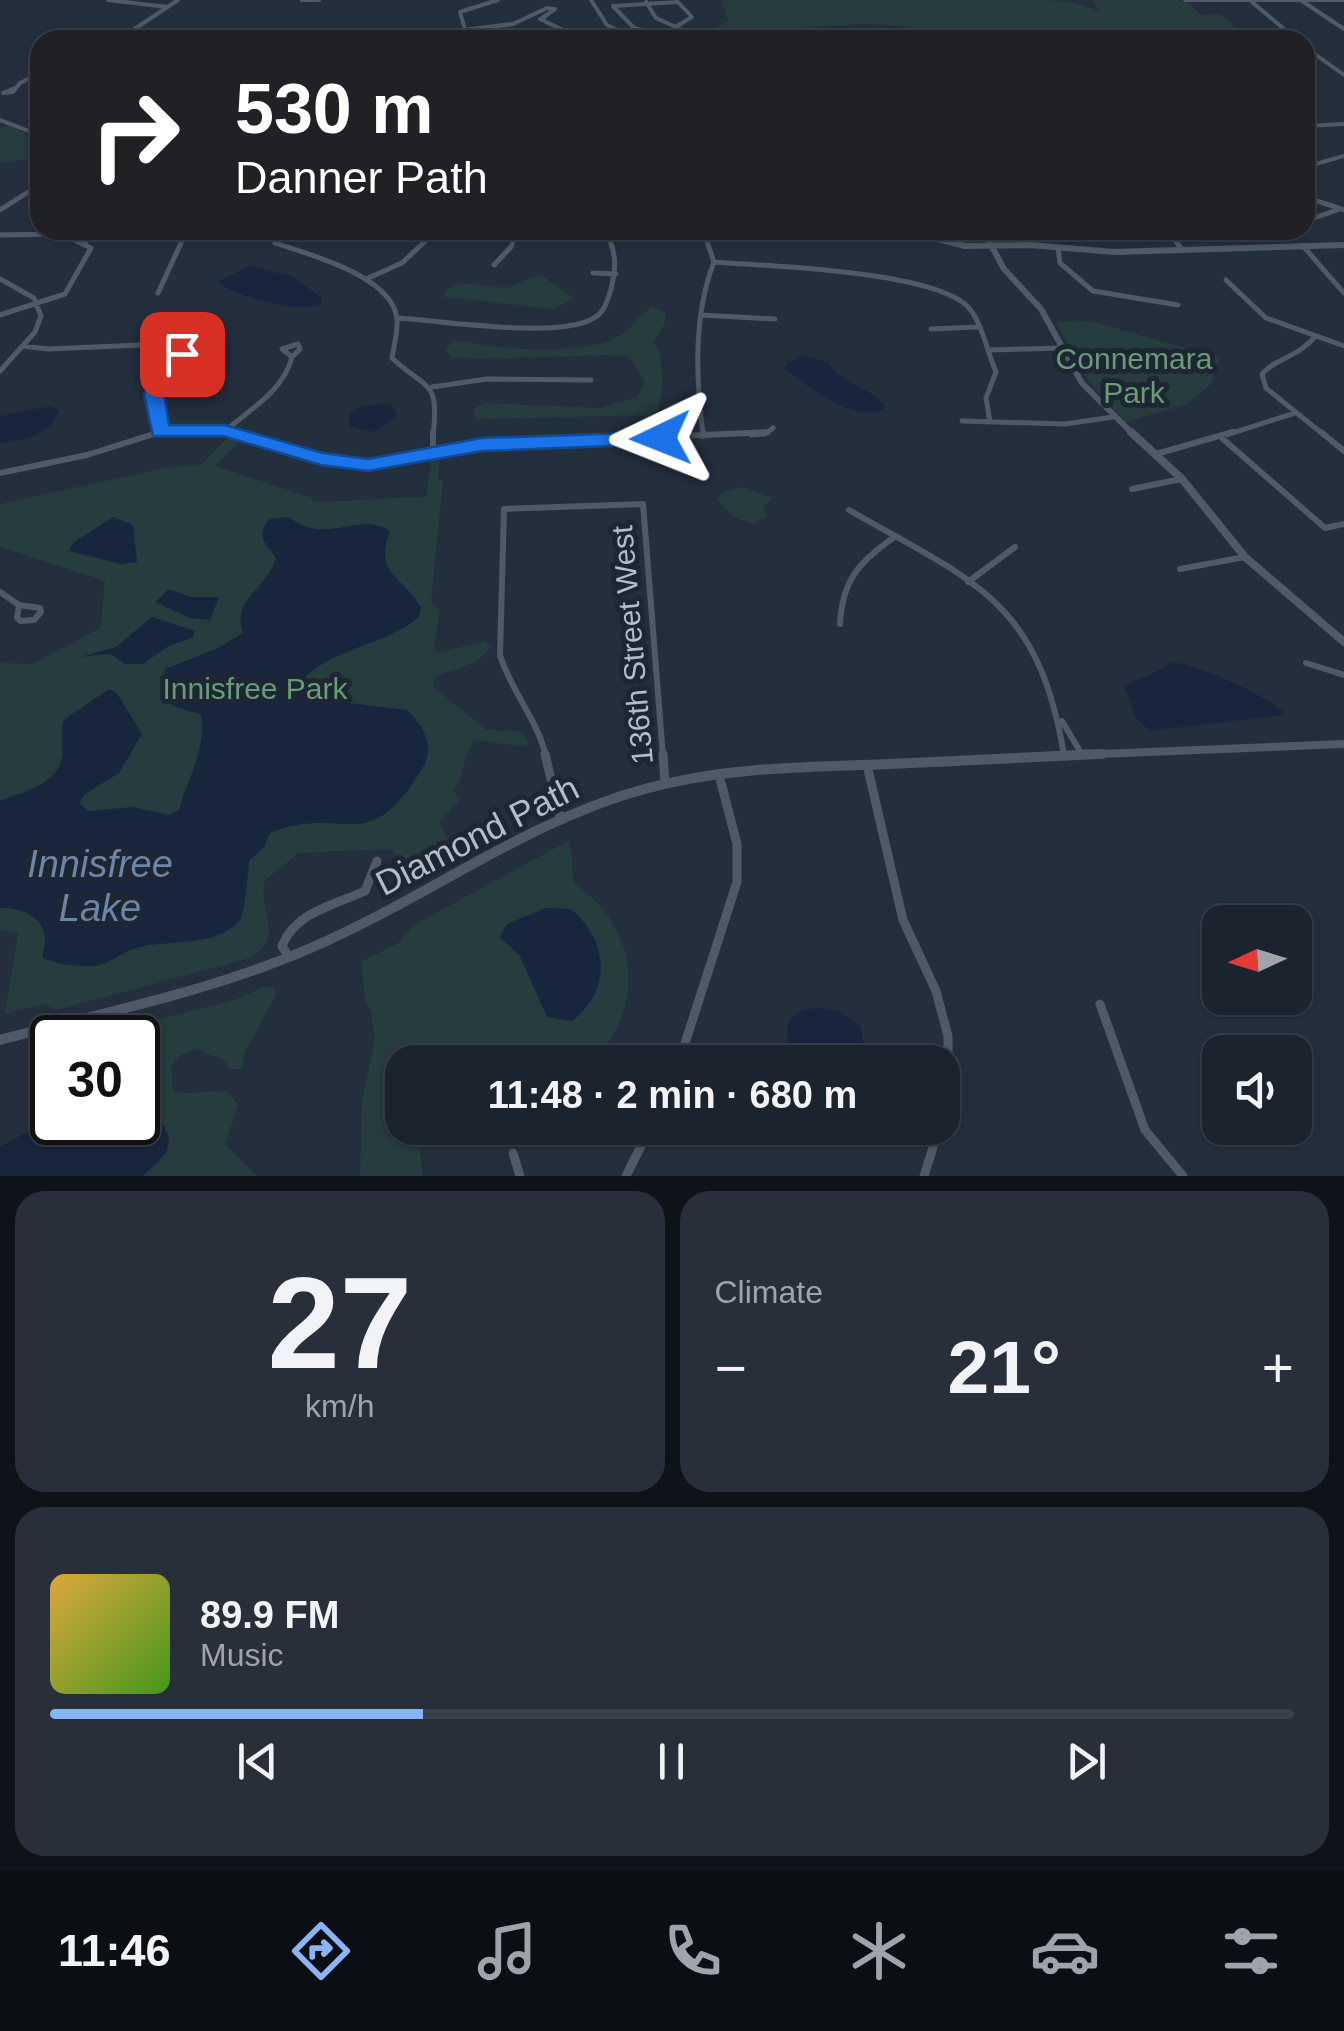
<!DOCTYPE html>
<meta charset="utf-8">
<style>
:root{--surface:#1b232e;--page:#282f3a;--text:#f1f3f6;--muted:#a0a4aa;--line:#39404a;--accent:#8ab4f8}
body{margin:0;font-family:Arial,sans-serif;background:var(--page);color:var(--text);height:100vh;display:flex;flex-direction:column;font-size:38px;white-space:nowrap}
*{box-sizing:border-box;margin:0}
p{font-size:32px;color:var(--muted)}
.icon{flex:none;width:55px;height:55px;fill:none;stroke:currentColor;stroke-width:2;stroke-linecap:round;stroke-linejoin:round}
.map{position:relative;height:1176px;overflow:hidden}
.sheet{display:flex;flex-direction:column;gap:15px;padding:15px;background:#0f1319;flex:1}
.sheet>*{flex:none}
.hud{position:absolute;left:30px;top:30px;width:1285px;height:210px;border-radius:30px;box-shadow:0 2px 8px #0004,0 0 0 2px var(--line);background:#202124;color:#fff;overflow:hidden}
.needle{width:65px;rotate:266deg}
.controls{position:absolute;left:1202px;top:905px;display:grid;gap:20px}
.controls a{display:grid;place-items:center;width:110px;height:110px;border-radius:20px;background:var(--surface);box-shadow:0 2px 8px #0004,0 0 0 2px var(--line);font-size:50px}
.speed{position:absolute;left:30px;top:1015px;display:flex;gap:20px;font-size:50px;font-weight:700;text-align:center}
.speed>*{display:grid;place-content:center;width:130px;height:130px;border-radius:50%;background:var(--surface);box-shadow:0 2px 8px #0004,0 0 0 2px var(--line);line-height:1}
.speed .limit{border:5px solid #111;border-radius:15px;background:#fff;color:#111}
.pin{position:absolute;display:grid;place-items:center;width:85px;height:85px;color:#fff;margin:-42px;border-radius:20px;box-shadow:0 5px 15px #0006}
.me{position:absolute;width:110px;margin:-55px;rotate:268deg;stroke-linejoin:round;filter:drop-shadow(0 0 8px #0008)}
.turn{display:flex;align-items:center;gap:35px;height:210px;padding:0 40px;font-size:45px}
.turn .icon{width:130px;height:130px;stroke-width:2.5}
.turn b{display:block;font-size:70px;line-height:85px}
.big{font-size:75px;font-weight:800;line-height:1.1}
.sheet .card{flex:1;display:flex;flex-direction:column;justify-content:center;gap:15px;min-width:0;padding:0 35px;border-radius:30px;background:var(--page)}
.sheet .dial{align-items:center;gap:0}
.dial b{font-size:130px;line-height:1}
.song{display:flex;align-items:center;gap:30px}
.cover{width:120px;height:120px;border-radius:15px;background:linear-gradient(135deg,hsl(40 70% 55%),hsl(100 70% 35%))}
.played{height:10px;border-radius:5px;background:linear-gradient(90deg,var(--accent) 30%,var(--line) 30%)}
.keys{display:flex;justify-content:space-around;direction:ltr}
.heat{display:flex;justify-content:space-between;align-items:center;font-size:55px;direction:ltr}
.sheet .tiles{flex:1;display:grid;gap:15px;grid-template-columns:1fr 1fr}
.card:last-child{grid-column:span 2}
.trip{position:absolute;left:385px;top:1045px;width:575px;height:100px;border-radius:30px;background:var(--surface);box-shadow:0 2px 8px #0004,0 0 0 2px var(--line);font-weight:800;line-height:100px;text-align:center}
.menu{display:flex;height:160px;justify-content:space-around;align-items:center;background:#0b0e12;color:var(--muted)}
.menu .icon{width:70px;height:70px}
.menu .on{color:var(--accent)}
.menu b{font-size:45px;color:var(--text)}
.map>svg:first-child{display:block}
</style>
<div class="map">
<svg width="1344" height="1176" viewBox="0 0 1344 1176">
<rect width="100%" height="100%" fill="#242f3e"/>
<path fill="#263c3f" d="M 722,0 L 1046,0 L 1076,3 L 1100,12 L 1093,0 L 1178,0 L 1188,2 L 1201,15 L 1221,14 L 1249,40 L 944,40 L 902,26 L 863,24 L 803,28 L 771,40 L 692,40 L 728,21 Z
M 10,125 L 40,142 L 40,161 L 30,162 L 29,159 L 0,163 L 0,128 Z
M 541,275 L 574,298 L 553,309 L 443,297 C 453,272 489,291 511,287 C 522,284 529,276 541,275 Z
M 653,307 L 666,313 L 664,325 L 653,342 C 666,358 663,391 658,412 L 653,415 L 476,419 L 473,409 L 484,403 L 600,408 L 638,397 L 645,382 L 630,358 L 621,355 L 474,359 L 452,357 L 445,349 L 454,341 L 462,341 C 502,350 590,357 624,333 C 636,325 639,313 653,307 Z
M 1091,321 L 1220,358 L 1210,385 L 1187,404 L 1126,422 L 1088,381 L 1056,322 Z
M 227,438 L 240,441 L 215,466 L 313,498 L 313,502 L 426,497 L 431,458 L 440,456 L 438,479 L 443,480 L 431,602 L 440,611 L 433,650 L 441,652 L 485,641 L 491,647 L 476,662 L 437,676 L 433,681 L 434,688 L 487,730 L 520,731 L 529,742 L 527,747 L 474,740 C 464,754 464,775 454,791 L 459,800 L 439,823 L 447,837 L 447,855 L 436,867 L 408,867 L 390,849 L 299,853 L 265,880 C 257,913 287,935 250,958 L 56,1010 L 44,1004 L 5,1014 L 18,934 L 0,930 L 0,663 L 32,664 L 101,628 L 105,581 L 0,547 L 0,504 L 165,468 L 201,465 Z
M 743,487 L 773,498 L 763,506 L 767,516 L 754,524 L 733,517 L 717,499 L 722,493 Z
M 570,840 L 574,883 C 617,913 640,961 623,1013 C 618,1030 605,1045 600,1062 L 523,1062 L 503,1057 L 481,1062 L 402,1062 L 402,1128 L 417,1128 L 423,1176 L 360,1176 L 362,1099 L 375,1040 L 371,1012 L 365,1000 L 361,962 L 400,942 L 412,926 Z
M 267,986 L 275,988 L 276,995 L 246,1050 L 241,1069 L 229,1069 L 224,1060 L 196,1049 L 180,1055 L 171,1066 L 173,1093 L 227,1091 L 238,1105 L 225,1144 L 257,1176 L 142,1176 L 162,1160 L 154,1120 L 138,1115 L 138,1038 L 80,1038 L 229,1002 Z"/>
<path fill="#17263c" d="M 251,266 L 293,277 L 322,298 L 322,304 C 300,315 235,296 217,282 Z
M 803,355 L 828,362 C 841,384 873,387 886,408 C 857,426 809,387 785,369 L 788,363 Z
M 383,404 L 391,405 L 397,413 L 394,419 L 375,432 L 350,426 L 349,413 L 362,406 Z
M 51,406 L 59,410 C 51,435 23,441 0,443 L 0,416 Z
M 113,517 L 133,525 L 137,562 L 121,564 L 69,551 L 73,543 Z
M 289,517 C 325,547 359,510 390,531 C 373,574 403,576 421,607 L 419,617 C 382,648 328,647 296,686 L 317,699 L 407,710 C 422,724 435,745 424,765 C 368,863 344,802 270,833 L 264,847 L 249,861 C 248,873 245,914 239,921 C 216,948 167,939 136,948 C 123,951 107,966 94,966 C 74,966 63,966 43,958 C 42,952 45,947 45,941 C 45,915 20,908 0,908 L 0,801 C 20,793 55,785 61,761 C 65,747 59,734 64,720 L 109,689 L 116,692 L 142,734 L 119,773 L 85,794 L 79,803 L 88,811 L 133,807 L 169,815 L 179,810 C 187,780 207,748 201,715 C 170,703 160,711 165,669 L 218,648 L 243,633 C 231,599 267,589 276,558 C 265,542 256,537 269,519 Z
M 168,589 L 191,597 L 219,597 L 210,620 L 190,618 L 155,602 Z
M 152,617 L 195,631 L 193,637 L 167,647 L 143,664 L 125,664 L 110,654 L 80,657 L 116,647 Z
M 1170,662 C 1190,661 1277,699 1285,715 L 1150,731 L 1136,718 L 1125,688 C 1137,675 1157,676 1170,662 Z
M 546,908 L 571,909 C 609,941 612,990 572,1021 L 547,1017 L 520,956 L 500,937 L 507,924 Z
M 820,1008 L 838,1011 L 861,1026 L 863,1042 L 858,1062 L 791,1062 C 786,1032 779,1010 820,1008 Z
M 138,1115 L 164,1125 L 169,1138 L 167,1152 L 142,1176 L 0,1176 L 0,1147 L 52,1118 L 52,1122 L 138,1122 Z"/>
<g fill="none" stroke-linecap="round" stroke-linejoin="round">
<path stroke="#505966" stroke-width="4" d="M 108,0 L 167,7
M 302,0 L 319,0
M 1185,0 L 1344,0
M 1302,1 L 1344,29
M 646,2 L 656,18 L 687,32 L 683,40
M 1252,2 L 1297,40
M 540,19 L 584,40
M 677,26 L 692,17 L 678,2 L 613,6 L 634,28 L 683,40
M 464,30 L 513,24 L 547,8 L 555,9 L 541,19
M 118,40 L 178,0
M 468,40 L 460,12 L 498,0
M 555,40 L 573,36
M 810,40 L 858,34 L 909,40
M 1305,47 L 1344,75
M 15,88 L 3,93 L 13,92 L 20,83 L 40,73
M 1305,126 L 1344,124
M 1305,167 L 1344,156
M 34,189 L 40,185"/>
<path stroke="#505966" stroke-width="5" d="M 1305,197 L 1344,210
M 0,210 L 38,186
M 1305,221 L 1340,209
M 268,230 L 275,243 C 308,254 393,276 397,319 C 398,331 394,346 392,358 C 426,390 440,379 433,435
M 1168,230 L 1182,250
M 0,235 L 62,234 L 91,248 L 65,294 L 0,315
M 79,237 L 100,233 L 86,241
M 1303,246 L 1344,293
M 1058,248 L 1060,263 L 1093,291 L 1178,305
M 714,262 C 767,266 936,271 969,308 C 982,323 988,354 996,372 L 986,398 L 990,422
M 494,265 L 511,247 L 517,230
M 593,273 L 616,274
M 0,279 L 34,298 L 41,316 L 35,332 L 0,371
M 366,279 L 402,263 L 437,230
M 1226,280 L 1266,318 L 1344,346
M 158,293 L 187,230
M 701,315 L 775,319
M 397,318 C 439,320 565,341 597,316 C 605,310 608,299 611,289 C 617,266 616,251 605,230
M 931,329 L 978,327
M 1315,337 C 1295,359 1277,357 1262,374 L 1266,388 L 1324,435
M 298,344 L 300,349 L 292,357 L 282,349 Z
M 22,346 L 49,349 L 163,344 L 177,348 L 181,360 L 152,401 L 160,432
M 989,350 L 1062,348
M 432,387 L 487,379 L 591,380
M 962,421 L 1065,424 L 1113,417
M 226,430 C 251,409 284,390 292,357
M 152,435 L 192,428 L 240,435
M 703,435 C 696,378 693,316 714,262 L 703,230
M 751,435 L 765,434 L 773,428
M 1226,435 L 1295,413"/>
<path stroke="#505966" stroke-width="6" d="M 222,432 L 344,464 L 368,465 L 483,445 L 768,432
M 703,432 L 703,436
M 1321,432 L 1344,451
M 1223,439 L 1325,528 L 1344,524
M 433,451 L 433,432
M 1156,454 L 1233,432
M 0,473 L 87,455 L 160,432
M 1132,489 L 1182,479
M 849,510 C 974,582 1038,599 1064,755
M 1180,569 L 1245,557
M 968,582 L 1015,547
M 0,592 L 19,605
M 19,605 L 40,608 L 41,612 L 34,620 L 21,621 L 17,618 Z
M 840,624 C 842,581 859,562 893,538
M 1306,663 L 1344,675
M 1062,721 L 1081,753
M 546,756 C 537,719 511,691 500,655 L 504,509 L 643,504 L 663,756"/>
<path stroke="#505966" stroke-width="9" d="M 545,754 L 560,817
M 663,754 L 665,783
M 867,765 L 903,920 L 936,991 L 948,1036 L 948,1100 L 942,1117
M 289,957 L 282,946 C 295,912 335,905 365,891 L 377,861
M 1100,1004 L 1145,1130 L 1183,1176
M 679,1062 L 737,882 L 737,844 L 719,775
M 513,1153 L 520,1176
M 626,1176 L 650,1128
M 924,1176 L 939,1128"/>
<path stroke="#505966" stroke-width="4" d="M 591,0 L 607,25 L 638,40
M 0,120 L 40,135"/>
<path stroke="#505966" stroke-width="6" d="M 903,230 L 965,246 L 1031,245 L 1114,252 L 1344,245
M 983,230 L 1004,269 L 1041,309 L 1082,383 L 1134,435"/>
<path stroke="#505966" stroke-width="8" d="M 1131,432 L 1182,479 L 1245,557 L 1344,642
M 1051,756 L 1344,744"/>
<path stroke="#505966" stroke-width="10" d="M 0,1040 C 105,1012 213,991 313,947 C 424,899 524,823 641,790 C 722,767 806,767 890,764 C 960,761 1031,757 1102,754"/>
</g>
<path fill="#1a73e8" stroke="#114b97" stroke-width="2.5" d="M 182,349 L 191,354 L 164,394 L 169,425 L 225,425 L 323,453 L 368,459 L 482,438 L 661,432 L 671,438 L 661,444 L 482,451 L 368,471 L 321,465 L 223,436 L 153,436 L 144,394 L 176,350 Z"/>
<g text-anchor="middle" dominant-baseline="central" stroke-width="10" stroke-linejoin="round" paint-order="stroke">
<g font-size="30" fill="#6b9a76" stroke="#1d2633">
<text x="1134" y="358">Connemara<tspan x="1134" dy="34">Park</tspan></text>
<text x="255" y="688">Innisfree Park</text>
</g>
<g font-size="30" fill="#b4bcc9" stroke="#1d2633">
<text transform="translate(632 645) rotate(-95)">136th Street West</text>
</g>
<g font-size="35" fill="#b4bcc9" stroke="#1d2633">
<text transform="translate(477 835) rotate(-27)">Diamond Path</text>
</g>
<g font-size="38" font-style="italic" fill="#6d86a8" stroke="#1d2633">
<text x="100" y="864">Innisfree<tspan x="100" dy="44">Lake</tspan></text>
</g>
</g>
</svg>
<div class="controls">
<a><svg class="needle" viewBox="-14 -14 28 28"><path d="M0-13l5 13h-10z" fill="#e53935"/><path d="M0 13l5-13h-10z" fill="#a0a4aa"/></svg></a>
<a><svg class="icon" aria-label="sound" viewBox="0 0 24 24"><path d="M4 9h4l5-4v14l-5-4H4zM17 9q2 3 0 6"/></svg></a>
</div>
<div class="speed"><div class="limit">30</div></div>
<div class="pin" style="left:182px;top:354px;background:#d93025"><svg class="icon" aria-label="arrive" viewBox="0 0 24 24"><path d="M6 21V4h12l-3 4 3 4H6"/></svg></div>
<svg class="me" style="left:661px;top:438px" viewBox="-20 -20 40 40"><path d="M0-17L14 15 0 8-14 15z" fill="#1a73e8" stroke="#fff" stroke-width="4"/></svg>
<div class="trip">11:48 · 2 min · 680 m</div>
<div class="hud">
<div class="turn"><svg class="icon" aria-label="right" viewBox="0 0 24 24"><path d="M7 20v-9h11M14 6l5 5-5 5"/></svg><div><b>530 m</b>Danner Path</div></div>
</div>
</div>
<section class="sheet">
<div class="tiles">
<div class="card dial"><b>27</b><p>km/h</p></div>
<div class="card"><p>Climate</p>
<div class="heat"><a>−</a><b class="big">21°</b><a>+</a></div>
</div>
<div class="card">
<div class="song"><i class="cover"></i><div><b>89.9 FM</b><p>Music</p></div></div>
<div class="played"></div>
<div class="keys"><svg class="icon" aria-label="previous" viewBox="0 0 24 24"><path d="M18 5L8 12l10 7zM5 5v14"/></svg><svg class="icon" aria-label="pause" viewBox="0 0 24 24"><path d="M8 5v14M16 5v14"/></svg><svg class="icon" aria-label="next" viewBox="0 0 24 24"><path d="M6 5l10 7-10 7zM19 5v14"/></svg></div>
</div>
</div>
</section>
<nav class="menu">
<b>11:46</b>
<svg class="icon on" aria-label="directions" viewBox="0 0 24 24"><path d="M12 3l9 9-9 9-9-9zM9 14v-3h6M13 9l2 2-2 2"/></svg>
<svg class="icon" aria-label="music" viewBox="0 0 24 24"><path d="M9 18V5l10-2v13"/><circle cx="6" cy="18" r="3"/><circle cx="16" cy="16" r="3"/></svg>
<svg class="icon" aria-label="phone" viewBox="0 0 24 24"><path d="M5 4h4l2 5-3 2q2 4 5 5l2-3 5 2v4C11 20 4 13 5 4z"/></svg>
<svg class="icon" aria-label="climate" viewBox="0 0 24 24"><path d="M12 3v18M4 7l16 10M4 17L20 7"/></svg>
<svg class="icon" aria-label="car" viewBox="0 0 24 24"><path d="M5 17H2v-5l4-1 3-4h7l3 4 3 1v5h-3M9 17h6M6 11h13"/><circle cx="7" cy="17" r="2"/><circle cx="17" cy="17" r="2"/></svg>
<svg class="icon" aria-label="filters" viewBox="0 0 24 24"><path d="M4 7h16M4 17h16"/><circle cx="9" cy="7" r="2"/><circle cx="15" cy="17" r="2"/></svg>
</nav>
